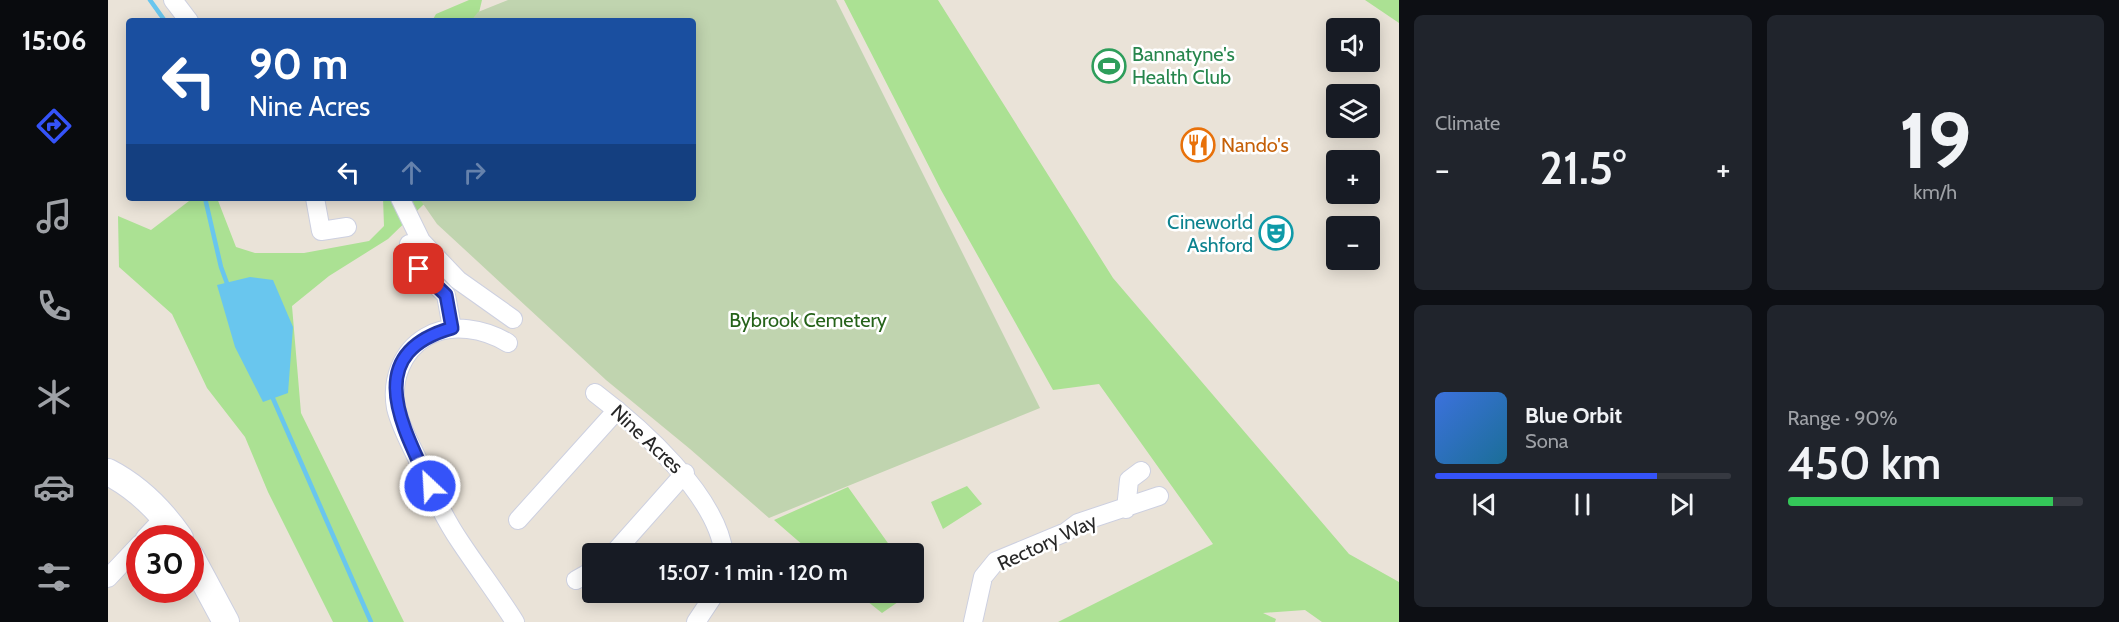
<!DOCTYPE html>
<meta charset="utf-8">
<style>
:root{--surface:#171b24;--page:#20242c;--text:#f1f3f6;--muted:#9ea1a6;--line:#363941;--accent:#3553f9}
body{margin:0;font-family:Cabin,sans-serif;background:var(--page);color:var(--text);height:100vh;display:flex;flex-direction:column;font-size:22px;white-space:nowrap}
*{box-sizing:border-box;margin:0}
p{font-size:20px;color:var(--muted)}
.icon{flex:none;width:33px;height:33px;fill:none;stroke:currentColor;stroke-width:2;stroke-linecap:round;stroke-linejoin:round}
.map{position:relative;flex:1;overflow:hidden}
.drawer{display:flex;flex-direction:column;gap:15px;padding:15px;background:#0d0f14;width:720px}
.drawer>*{flex:none}
.guide{position:absolute;left:18px;top:18px;width:570px;height:183px;border-radius:6px;box-shadow:0 3px 15px #0003;background:#1a4fa0;color:#fff;overflow:hidden}
.buttons{position:absolute;left:1218px;top:18px;display:grid;gap:12px}
.buttons a{display:grid;place-items:center;width:54px;height:54px;border-radius:6px;background:var(--surface);box-shadow:0 3px 15px #0003;font-size:30px}
.speed{position:absolute;left:18px;top:525px;display:flex;gap:12px;font-size:30px;font-weight:700;text-align:center}
.speed>*{display:grid;place-content:center;width:78px;height:78px;border-radius:50%;background:var(--surface);box-shadow:0 3px 15px #0003;line-height:1}
.speed .limit{border:9px solid #d22;background:#fff;color:#111}
.pin{position:absolute;display:grid;place-items:center;width:51px;height:51px;color:#fff;margin:-26px;border-radius:12px;box-shadow:0 3px 9px #0006}
.me{position:absolute;width:66px;margin:-33px;rotate:335deg;stroke-linejoin:round;filter:drop-shadow(0 0 4px #0008)}
.turn{display:flex;align-items:center;gap:21px;height:126px;padding:0 24px;font-size:27px}
.turn .icon{width:78px;height:78px;stroke-width:2.5}
.turn b{display:block;font-size:42px;line-height:51px}
.lanes{display:flex;align-items:center;height:57px;padding:0 24px;background:#0003;justify-content:center;gap:30px;direction:ltr}
.lanes .off{opacity:.35}
.big{font-size:45px;font-weight:600;line-height:1.1}
.drawer .widget{flex:1;display:flex;flex-direction:column;justify-content:center;gap:9px;min-width:0;padding:0 21px;border-radius:9px;background:var(--page)}
.drawer .dial{align-items:center;gap:0}
.dial b{font-size:78px;line-height:1}
.song{display:flex;align-items:center;gap:18px}
.cover{width:72px;height:72px;border-radius:9px;background:linear-gradient(135deg,hsl(220 70% 55%),hsl(200 70% 35%))}
.played{height:6px;border-radius:3px;background:linear-gradient(90deg,var(--accent) 75%,var(--line) 75%)}
.keys{display:flex;justify-content:space-around;direction:ltr}
.heat{display:flex;justify-content:space-between;align-items:center;font-size:33px;direction:ltr}
.charge{height:9px;border-radius:4px;background:linear-gradient(90deg,#34c759 90%,var(--line) 0)}
.drawer .tiles{flex:1;display:grid;gap:15px;grid-template-columns:repeat(2,1fr)}
.trip{position:absolute;left:474px;top:543px;width:342px;height:60px;border-radius:6px;background:var(--surface);box-shadow:0 3px 15px #0003;font-weight:600;line-height:60px;text-align:center}
main{display:flex;flex:1;min-height:0}
.dock{display:flex;flex-direction:column;width:108px;justify-content:space-around;align-items:center;background:#090b0e;color:var(--muted)}
.dock .icon{width:42px;height:42px}
.dock .current{color:var(--accent)}
.dock b{font-size:27px;color:var(--text)}
.map>svg:first-child{display:block}
</style>
<main>
<nav class="dock">
<b>15:06</b>
<svg class="icon current" aria-label="directions" viewBox="0 0 24 24"><path d="M12 3l9 9-9 9-9-9zM9 14v-3h6M13 9l2 2-2 2"/></svg>
<svg class="icon" aria-label="music" viewBox="0 0 24 24"><path d="M9 18V5l10-2v13"/><circle cx="6" cy="18" r="3"/><circle cx="16" cy="16" r="3"/></svg>
<svg class="icon" aria-label="phone" viewBox="0 0 24 24"><path d="M5 4h4l2 5-3 2q2 4 5 5l2-3 5 2v4C11 20 4 13 5 4z"/></svg>
<svg class="icon" aria-label="climate" viewBox="0 0 24 24"><path d="M12 3v18M4 7l16 10M4 17L20 7"/></svg>
<svg class="icon" aria-label="car" viewBox="0 0 24 24"><path d="M5 17H2v-5l4-1 3-4h7l3 4 3 1v5h-3M9 17h6M6 11h13"/><circle cx="7" cy="17" r="2"/><circle cx="17" cy="17" r="2"/></svg>
<svg class="icon" aria-label="filters" viewBox="0 0 24 24"><path d="M4 7h16M4 17h16"/><circle cx="9" cy="7" r="2"/><circle cx="15" cy="17" r="2"/></svg>
</nav>
<div class="map">
<svg width="1291" height="622" viewBox="0 0 1291 622">
<rect width="100%" height="100%" fill="#eae3d8"/>
<path fill="#abe193" d="M 361,0 L 374,0 L 369,21 L 324,21 L 328,14 Z
M 736,0 L 830,0 L 1005,278 L 1241,554 L 1291,582 L 1291,622 L 1214,622 L 1197,610 L 1155,613 L 1168,619 L 1167,622 L 950,622 L 1105,544 L 991,384 L 945,390 L 833,190 Z
M 1257,0 L 1291,0 L 1291,23 Z
M 85,198 L 109,198 L 128,247 L 147,253 L 196,253 L 261,241 L 276,226 L 275,198 L 328,198 L 315,205 L 280,239 L 221,276 L 184,306 L 193,413 L 296,622 L 225,622 L 160,492 L 137,437 L 99,388 L 64,314 L 11,267 L 10,216 L 43,230 Z
M 859,486 L 874,504 L 835,529 L 823,502 Z
M 740,487 L 787,553 L 704,553 L 666,520 Z
M 749,593 L 803,593 L 774,613 Z"/>
<path fill="#c0d4af" d="M 400,0 L 728,0 L 932,408 L 661,518 L 582,449 L 498,380 L 329,224 L 311,198 L 585,198 L 585,21 L 363,21 L 370,12 Z"/>
<path fill="#69c6ee" d="M 142,277 L 165,280 L 185,327 L 180,393 L 155,402 L 127,347 L 109,285 Z"/>
<g fill="none" stroke-linecap="round" stroke-linejoin="round">
<path stroke="#69c6ee" stroke-width="4.5" d="M 42,0 L 57,21
M 97,198 L 113,267 L 120,286
M 163,394 L 263,622"/>
<g stroke="#cdd0e0" stroke-width="20">
<path id="street" d="M 65,0 L 81,21
M 207,198 L 213,231 L 239,227
M 292,198 L 313,241 L 350,280 L 405,319
M 301,244 L 311,269 L 338,295 L 344,328
M 400,343 C 377,329 343,322 318,337 C 294,351 283,380 288,408 C 292,425 301,442 309,458 C 322,487 335,517 353,543 C 371,570 390,595 407,622
M 487,393 C 532,427 609,495 616,554
M 1018,509 L 1021,480 L 1033,471
M 410,520 L 509,410
M 37,538 L 57,517
M 505,554 L 577,473
M 0,578 L 32,544
M 468,580 L 484,571
M 588,622 L 608,592
M 865,622 L 875,577 L 888,561 L 958,532 L 970,523 L 1051,496"/>
</g>
<g stroke="#cdd0e0" stroke-width="28">
<path id="secondary" d="M 0,472 C 29,487 54,512 72,538
M 82,555 L 118,622"/>
</g>
<use href="#street" stroke="#fff" stroke-width="18"/>
<use href="#secondary" stroke="#fff" stroke-width="26"/>
</g>
<g fill="none" stroke-linecap="round" stroke-linejoin="round">
<g stroke="#2236a2" stroke-width="15">
<path id="route" d="M 311,269 L 338,295 L 344,328 C 252,354 295,427 322,486"/>
</g>
<use href="#route" stroke="#3553f9" stroke-width="10"/>
</g>
<defs>
<g id="stadium-ring" transform="scale(1.725)"><circle r="9.5" fill="#fff" stroke="#2e9e5b" stroke-width="1.5"/><path d="M0-5a6.5 5 0 1 0 0 10a6.5 5 0 1 0 0-10ZM-3.5-1.8h7v3.6h-7Z" fill="#2e9e5b"/></g>
<g id="restaurant-ring" transform="scale(1.725)"><circle r="9.5" fill="#fff" stroke="#e8710a" stroke-width="1.5"/><path d="M-5-6h1v4h1v-4h1v4h1v-4h1v5L-1.5 .5V6h-2V.5L-5-1ZM5-6V6H3V1.5H1.5Q1.5-4 5-6Z" fill="#e8710a"/></g>
<g id="theatre-ring" transform="scale(1.725)"><circle r="9.5" fill="#fff" stroke="#0f9aa8" stroke-width="1.5"/><path d="M-5-5.5Q0-4 5-5.5V0Q5 5 0 6Q-5 5-5 0ZM-3.3-2.5H-1v1.5H-3.3ZM1-2.5H3.3v1.5H1ZM-2.8 1Q0 5.5 2.8 1Z" fill="#0f9aa8"/></g>
</defs>
<g fill-rule="evenodd">
<use href="#stadium-ring" x="1001" y="66"/>
<use href="#restaurant-ring" x="1090" y="145"/>
<use href="#theatre-ring" x="1168" y="233"/>
</g>
<g text-anchor="middle" dominant-baseline="central" stroke-width="5" stroke-linejoin="round" paint-order="stroke">
<g font-size="20" fill="#27864d" stroke="#fff" text-anchor="start">
<text x="1024" y="54">Bannatyne's<tspan x="1024" dy="23">Health Club</tspan></text>
</g>
<g font-size="20" fill="#c56008" stroke="#fff" text-anchor="start">
<text x="1113" y="145">Nando's</text>
</g>
<g font-size="20" fill="#0d838f" stroke="#fff" text-anchor="end">
<text x="1145" y="222">Cineworld<tspan x="1145" dy="23">Ashford</tspan></text>
</g>
<g font-size="20" fill="#256219" stroke="#fff">
<text x="700" y="320">Bybrook Cemetery</text>
</g>
<g font-size="20" fill="#272727" stroke="#fff">
<text transform="translate(539 439) rotate(43)">Nine Acres</text>
<text transform="translate(939 542) rotate(-25)">Rectory Way</text>
</g>
</g>
</svg>
<div class="buttons">
<a><svg class="icon" aria-label="sound" viewBox="0 0 24 24"><path d="M4 9h4l5-4v14l-5-4H4zM17 9q2 3 0 6"/></svg></a>
<a><svg class="icon" aria-label="layers" viewBox="0 0 24 24"><path d="M12 4l9 5-9 5-9-5zM3 14l9 5 9-5"/></svg></a>
<a>+</a>
<a>−</a>
</div>
<div class="speed"><div class="limit">30</div></div>
<div class="pin" style="left:311px;top:269px;background:#d93025"><svg class="icon" aria-label="arrive" viewBox="0 0 24 24"><path d="M6 21V4h12l-3 4 3 4H6"/></svg></div>
<svg class="me" style="left:322px;top:486px" viewBox="-20 -20 40 40"><circle r="17" fill="#3553f9" stroke="#fff" stroke-width="3"/><path d="M0-11L8 9 0 5-8 9z" fill="#fff"/></svg>
<div class="trip">15:07 · 1 min · 120 m</div>
<div class="guide">
<div class="turn"><svg class="icon" aria-label="left" viewBox="0 0 24 24"><path d="M17 20v-9H6M10 6l-5 5 5 5"/></svg><div><b>90 m</b>Nine Acres</div></div>
<div class="lanes"><svg class="icon" aria-label="left" viewBox="0 0 24 24"><path d="M17 20v-9H6M10 6l-5 5 5 5"/></svg><svg class="icon off" aria-label="ahead" viewBox="0 0 24 24"><path d="M12 20V5M6 11l6-6 6 6"/></svg><svg class="icon off" aria-label="right" viewBox="0 0 24 24"><path d="M7 20v-9h11M14 6l5 5-5 5"/></svg></div>
</div>
</div>
<section class="drawer">
<div class="tiles">
<div class="widget"><p>Climate</p>
<div class="heat"><a>−</a><b class="big">21.5°</b><a>+</a></div>
</div>
<div class="widget dial"><b>19</b><p>km/h</p></div>
<div class="widget">
<div class="song"><i class="cover"></i><div><b>Blue Orbit</b><p>Sona</p></div></div>
<div class="played"></div>
<div class="keys"><svg class="icon" aria-label="previous" viewBox="0 0 24 24"><path d="M18 5L8 12l10 7zM5 5v14"/></svg><svg class="icon" aria-label="pause" viewBox="0 0 24 24"><path d="M8 5v14M16 5v14"/></svg><svg class="icon" aria-label="next" viewBox="0 0 24 24"><path d="M6 5l10 7-10 7zM19 5v14"/></svg></div>
</div>
<div class="widget"><p>Range · 90%</p><b class="big">450 km</b><div class="charge"></div></div>
</div>
</section>
</main>
